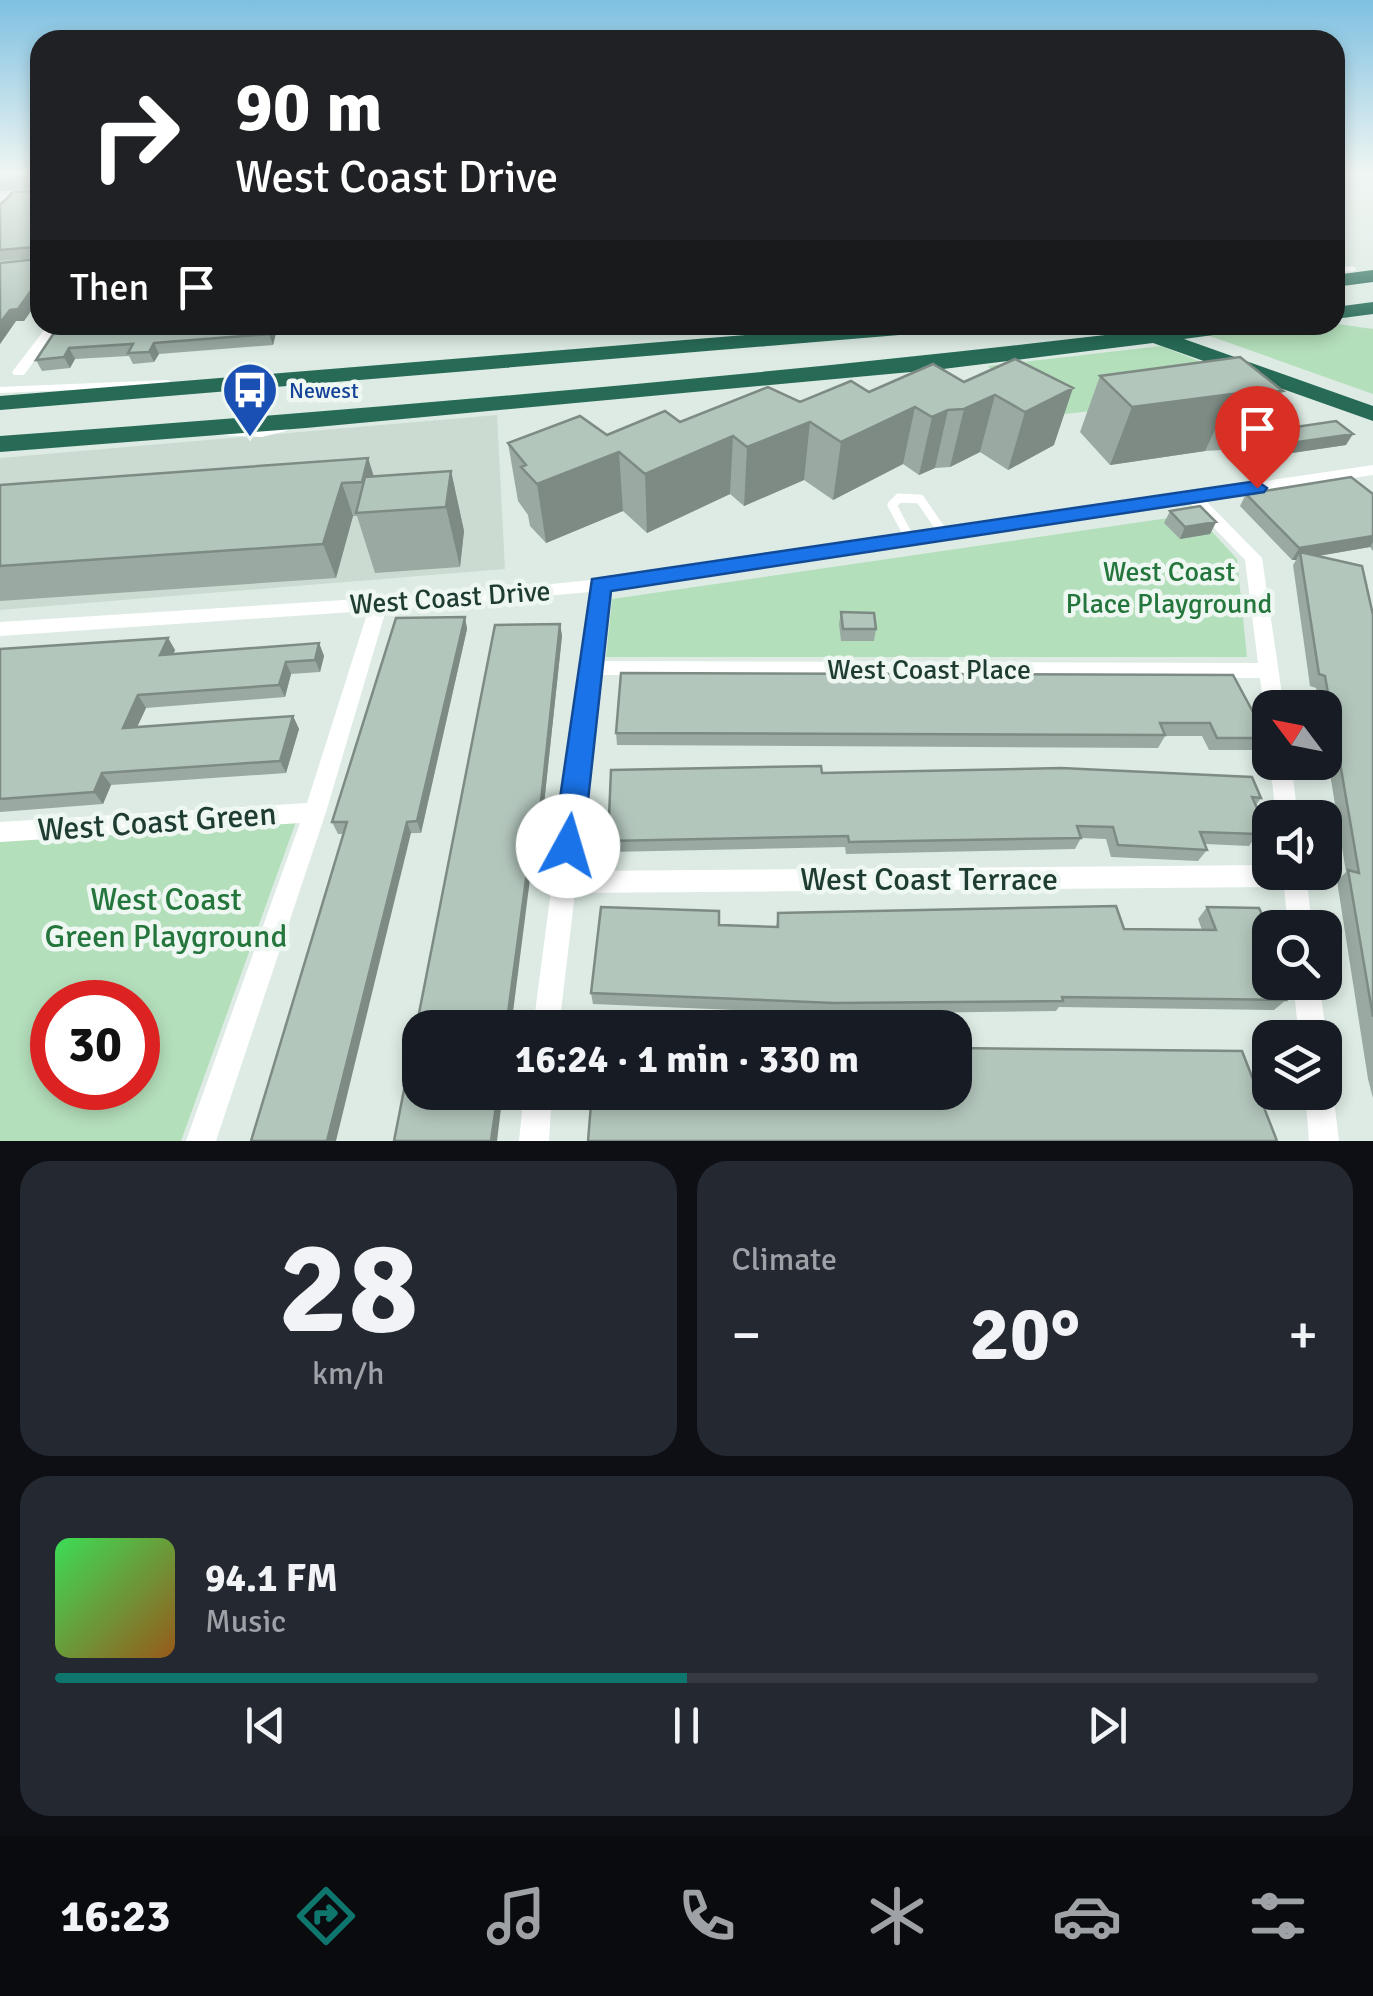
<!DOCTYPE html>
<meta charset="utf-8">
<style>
:root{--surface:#171b24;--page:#242831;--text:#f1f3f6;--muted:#9ea1a6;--line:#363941;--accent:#0f766e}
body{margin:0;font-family:Signika,sans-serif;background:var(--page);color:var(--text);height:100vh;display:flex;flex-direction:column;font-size:38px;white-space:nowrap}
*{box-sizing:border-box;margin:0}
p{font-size:32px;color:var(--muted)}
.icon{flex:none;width:55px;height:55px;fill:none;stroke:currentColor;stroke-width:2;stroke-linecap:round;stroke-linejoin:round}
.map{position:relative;height:1141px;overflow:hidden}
.sheet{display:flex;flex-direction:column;gap:20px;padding:20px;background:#0d0f14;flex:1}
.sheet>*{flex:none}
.hud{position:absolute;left:30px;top:30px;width:1315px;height:305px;border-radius:30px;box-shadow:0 5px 15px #0003;background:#202124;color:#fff;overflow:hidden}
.needle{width:65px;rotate:302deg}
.fabs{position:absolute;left:1252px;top:690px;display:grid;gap:20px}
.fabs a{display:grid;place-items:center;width:90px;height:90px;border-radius:20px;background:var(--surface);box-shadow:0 5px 15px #0003;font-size:50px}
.speed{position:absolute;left:30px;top:980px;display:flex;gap:20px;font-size:50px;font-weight:700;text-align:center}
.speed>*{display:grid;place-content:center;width:130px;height:130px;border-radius:50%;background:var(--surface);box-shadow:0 5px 15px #0003;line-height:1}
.speed .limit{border:15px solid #d22;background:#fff;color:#111}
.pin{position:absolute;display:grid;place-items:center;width:85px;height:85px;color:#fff;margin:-102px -42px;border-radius:50% 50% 50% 0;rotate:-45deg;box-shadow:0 0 10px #0007}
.pin .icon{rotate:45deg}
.me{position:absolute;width:110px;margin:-55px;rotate:6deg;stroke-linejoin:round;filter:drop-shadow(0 0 8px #0008)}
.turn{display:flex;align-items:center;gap:35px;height:210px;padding:0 40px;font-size:45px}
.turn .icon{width:130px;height:130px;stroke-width:2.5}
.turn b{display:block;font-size:70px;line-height:85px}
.then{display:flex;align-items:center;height:95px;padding:0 40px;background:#0003;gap:20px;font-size:38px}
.big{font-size:75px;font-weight:700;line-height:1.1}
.sheet .tile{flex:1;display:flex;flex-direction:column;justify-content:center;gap:15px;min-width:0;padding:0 35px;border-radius:30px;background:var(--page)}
.sheet .dial{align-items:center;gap:0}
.dial b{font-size:130px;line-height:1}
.song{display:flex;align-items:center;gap:30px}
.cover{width:120px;height:120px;border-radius:15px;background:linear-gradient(135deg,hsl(130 70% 55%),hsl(30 70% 35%))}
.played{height:10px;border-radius:5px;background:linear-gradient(90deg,var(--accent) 50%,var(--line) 50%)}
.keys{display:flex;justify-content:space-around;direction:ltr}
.heat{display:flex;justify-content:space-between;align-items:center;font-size:55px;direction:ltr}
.sheet .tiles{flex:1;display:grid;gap:20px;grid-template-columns:1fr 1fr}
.tile:last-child{grid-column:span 2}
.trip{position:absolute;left:402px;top:1010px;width:570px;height:100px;border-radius:30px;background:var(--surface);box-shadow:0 5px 15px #0003;font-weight:700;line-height:100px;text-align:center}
.menu{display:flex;height:160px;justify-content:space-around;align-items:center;background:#090b0e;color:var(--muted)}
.menu .icon{width:70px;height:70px}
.menu .active{color:var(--accent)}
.menu b{font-size:45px;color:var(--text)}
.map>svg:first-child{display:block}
</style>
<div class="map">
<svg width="1373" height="1141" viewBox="0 0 1373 1141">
<rect width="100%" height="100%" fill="#ddebe4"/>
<path fill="#ccdbd2" d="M 497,415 L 505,569 L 0,610 L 0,458 Z"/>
<path fill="#b4dfbb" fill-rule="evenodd" d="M 1338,324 L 1373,329 L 1373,394 L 1207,335 L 1291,325 Z
M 1161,346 L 1269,389 L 1033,418 L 988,366 Z
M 1196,514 L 1237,559 L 1247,657 L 606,657 L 612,599 Z
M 297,819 L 181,1141 L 0,1141 L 0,841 ZM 52,1002 L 138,1002 L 138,1088 L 52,1088 Z"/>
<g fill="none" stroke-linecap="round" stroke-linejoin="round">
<path stroke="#fff" stroke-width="5" d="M 1335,269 L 1353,269"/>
<path stroke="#fff" stroke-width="6" d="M 0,390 L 167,383
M 221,432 L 261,434 L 285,428"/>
<path stroke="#fff" stroke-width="9" d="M 910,539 L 892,505 L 899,498 L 920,499 L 944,534"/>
<path fill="#fff" fill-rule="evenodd" d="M 40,192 L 40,198 L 0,200 L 0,194 Z
M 48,325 L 60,325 L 24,375 L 14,375 L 12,372 Z
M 1373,465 L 1373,475 L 1205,500 L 1262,558 L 1284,708 L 1270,708 L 1270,715 L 1264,708 L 1260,678 L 599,675 L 577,871 L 1270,865 L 1270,872 L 1306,872 L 1312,928 L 1288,928 L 1284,887 L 575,893 L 559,1028 L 533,1028 L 590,592 L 386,610 L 326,812 L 216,1141 L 186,1141 L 300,823 L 0,842 L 0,822 L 307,803 L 368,611 L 0,636 L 0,622 L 485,591 L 600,579 ZM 1189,502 L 1245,560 L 1258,663 L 600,661 L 608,590 Z
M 1270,761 L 1291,762 L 1298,818 L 1276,818 Z
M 1293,982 L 1319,982 L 1327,1038 L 1325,1042 L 1325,1038 L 1299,1038 Z
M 1325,1080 L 1329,1082 L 1333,1092 L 1339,1141 L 1309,1141 L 1305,1092 L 1325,1092 Z
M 524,1092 L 552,1092 L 549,1141 L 519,1141 Z"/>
<path fill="#276a56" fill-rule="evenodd" d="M 1373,270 L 1373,282 L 1335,287 L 1335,275 Z
M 1373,302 L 1373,314 L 1335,319 L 1335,307 Z
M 868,325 L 958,325 L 947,331 L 0,410 L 0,396 Z
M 1190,325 L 1254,325 L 1243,331 L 1184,339 L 1373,406 L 1373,421 L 1153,343 L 943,369 L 306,428 L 0,452 L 0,436 C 397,407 795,373 1190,325 Z"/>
</g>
<path fill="#9aaaa2" d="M 0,175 L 40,175 L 40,298 L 24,321 L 16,321 L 0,344 L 0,263 L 37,258 L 0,261 L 0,205 L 35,191 L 38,188 L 0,191 Z
M 70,325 L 278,325 L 273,345 L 159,354 L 154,362 L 133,364 L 129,356 L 75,359 L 70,368 L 42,371 L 36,360 Z
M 1015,359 L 1054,445 L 1008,470 L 980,452 L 950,467 L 935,468 L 919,475 L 903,464 L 833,500 L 804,480 L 744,506 L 730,494 L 647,533 L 623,511 L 546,543 L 530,526 L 528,515 L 518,501 L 508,443 L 607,435 L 869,392 L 964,382 Z
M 1100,376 L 1283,391 L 1254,448 L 1205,451 L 1110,465 L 1080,432 Z
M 1275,430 L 1346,445 L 1285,454 L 1269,441 Z
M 368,458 L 374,476 L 451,471 L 464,531 L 460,567 L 375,573 L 357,516 L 353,516 L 336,578 L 0,601 L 0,485 Z
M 1246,494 L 1373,494 L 1373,551 L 1370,547 L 1317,556 L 1373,615 L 1373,1098 L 1368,1079 L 1337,881 L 1346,872 L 1325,743 L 1325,708 L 1319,708 L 1316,688 L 1310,686 L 1293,565 L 1296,560 L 1292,560 L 1240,506 Z
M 1170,511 L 1216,522 L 1210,534 L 1180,539 L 1164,523 Z
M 841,612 L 876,629 L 874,641 L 841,641 L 839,624 Z
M 465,617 L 467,629 L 421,833 L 338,834 L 332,822 Z
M 560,624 L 562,636 L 541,832 L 536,832 L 394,1141 Z
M 168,638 L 175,650 L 173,654 L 319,643 L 324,656 L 320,672 L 291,674 L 285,697 L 146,708 L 137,727 L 293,716 L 299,729 L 286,773 L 111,785 L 103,804 L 0,812 L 0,649 Z
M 1233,675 L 1267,738 L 1258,750 L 1209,750 L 1202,736 L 1165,736 L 1158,748 L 617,745 L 616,733 Z
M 822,773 L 1261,798 L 1256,805 L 1267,830 L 1258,842 L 1252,842 L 1249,846 L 1205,844 L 1207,850 L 1198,861 L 1111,857 L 1106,839 L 1081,838 L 1075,849 L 846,854 L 845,847 L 609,852 L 608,841 Z
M 1207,907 L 1286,1000 L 1274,1010 L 1059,1007 L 1056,1011 L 831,1014 L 593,1004 L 591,993 L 719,925 L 776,927 L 778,913 L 1124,929 L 1202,930 L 1198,919 Z"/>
<path fill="#7d8b84" d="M 40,278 L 40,298 L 24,321 L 16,321 L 0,344 L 0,323 L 10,310 Z
M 272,325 L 278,325 L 273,345 L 269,334 Z
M 372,325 L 428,325 L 373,331 Z
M 440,325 L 458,325 L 458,328 L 441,330 Z
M 154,343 L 159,354 L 154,362 L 149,352 Z
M 69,348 L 75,359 L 70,368 L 64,357 Z
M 1073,388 L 1054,445 L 1008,470 L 1025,412 Z
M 1232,394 L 1205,451 L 1110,465 L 1132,407 Z
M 995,395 L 980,452 L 950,467 L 964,409 Z
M 915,407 L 903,464 L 833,500 L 841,442 Z
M 948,410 L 935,468 L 919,475 L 932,417 Z
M 810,422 L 804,480 L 744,506 L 747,447 Z
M 1353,434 L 1346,445 L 1285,454 L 1291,443 Z
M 733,436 L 730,494 L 647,533 L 645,474 Z
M 619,452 L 623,511 L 546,543 L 537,484 Z
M 368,458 L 378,491 L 371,512 L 362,482 Z
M 451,471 L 464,531 L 460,567 L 446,507 Z
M 342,483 L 353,516 L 336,578 L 323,544 Z
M 1216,522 L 1210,534 L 1180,539 L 1185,527 Z
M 1373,536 L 1373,542 L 1370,547 L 1301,559 L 1300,552 L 1296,560 L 1292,560 L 1299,548 Z
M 465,617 L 467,629 L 421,833 L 417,821 Z
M 560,624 L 562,636 L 541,832 L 539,820 Z
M 168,638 L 175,650 L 168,667 L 160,655 Z
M 319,643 L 324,656 L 320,672 L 315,660 Z
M 286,662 L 291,674 L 285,697 L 279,685 Z
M 138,695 L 146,708 L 131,740 L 123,728 Z
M 293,716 L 299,729 L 286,773 L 280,761 Z
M 102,773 L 111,785 L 103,804 L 94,792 Z
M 534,820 L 536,832 L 511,1028 L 506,1028 Z
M 407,822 L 411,833 L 336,1141 L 327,1141 Z
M 498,1092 L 503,1092 L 497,1141 L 491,1141 Z"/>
<path fill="#b3c6bc" stroke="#7d8b84" stroke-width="2.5" d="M 0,175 L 40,175 L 40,278 L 18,309 L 10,310 L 0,323 L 0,263 L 37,259 L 38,251 L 34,247 L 0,250 L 0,205 L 13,192 L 35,191 L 39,188 L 35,178 L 0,180 Z
M 1335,175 L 1340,175 L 1335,192 Z
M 70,325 L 272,325 L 269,334 L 154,343 L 149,352 L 128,353 L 133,344 L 69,348 L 64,357 L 36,360 L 58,327 Z
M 1240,357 L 1283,391 L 1232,394 L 1132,407 L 1100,376 Z
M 1015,359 L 1073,388 L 1025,412 L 995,395 L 964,409 L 948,410 L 932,417 L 915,407 L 841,442 L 810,422 L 747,447 L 733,436 L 645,474 L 619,452 L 537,484 L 521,467 L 526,465 L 508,443 L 580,416 L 607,435 L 665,411 L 680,422 L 768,387 L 800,402 L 851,381 L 869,392 L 933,364 L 964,382 Z
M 1336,421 L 1353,434 L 1291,443 L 1275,430 Z
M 368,458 L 362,482 L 342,483 L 323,544 L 0,566 L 0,485 Z
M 451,471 L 446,507 L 356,513 L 365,477 Z
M 1351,477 L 1373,494 L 1373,536 L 1299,548 L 1246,494 Z
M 1200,506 L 1216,522 L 1185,527 L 1170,511 Z
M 1300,552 L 1362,566 L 1373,615 L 1373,1017 L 1348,870 L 1359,873 L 1325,676 L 1319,674 Z
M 841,612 L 874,613 L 876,629 L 843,629 Z
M 465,617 L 417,821 L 407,822 L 327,1141 L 251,1141 L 347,822 L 332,822 L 396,618 Z
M 560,624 L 539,820 L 534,820 L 506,1028 L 420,1028 L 420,1092 L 498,1092 L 491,1141 L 394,1141 L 495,625 Z
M 168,638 L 160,655 L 319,643 L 315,660 L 286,662 L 279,685 L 138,695 L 123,728 L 293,716 L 280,761 L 102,773 L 94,792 L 0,799 L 0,649 Z
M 621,673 L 1233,675 L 1267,738 L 1217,738 L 1210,723 L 1160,723 L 1165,735 L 616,733 Z
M 821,766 L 822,773 L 1061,768 L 1252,777 L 1261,798 L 1252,797 L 1267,830 L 1256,830 L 1258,834 L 1200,832 L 1207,850 L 1118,845 L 1113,827 L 1077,826 L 1081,838 L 849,842 L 848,836 L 608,841 L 611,770 Z
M 1116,906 L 1124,929 L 1216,930 L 1207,907 L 1259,908 L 1270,932 L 1270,982 L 1277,982 L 1286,1000 L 1062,997 L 1063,1001 L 834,1003 L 591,993 L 601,907 L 719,911 L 719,925 L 778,927 L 778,913 Z
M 955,1048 L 1242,1051 L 1277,1141 L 588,1141 L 592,1092 L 955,1092 Z"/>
<linearGradient id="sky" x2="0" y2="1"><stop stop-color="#7ec0e1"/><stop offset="0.52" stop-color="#f0f6f3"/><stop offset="1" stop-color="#f0f6f3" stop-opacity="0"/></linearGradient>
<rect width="1373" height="334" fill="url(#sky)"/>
<path fill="#1a73e8" stroke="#114b97" stroke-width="2.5" d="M 1257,481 L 1267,488 L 1264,492 L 611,591 L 583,846 L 578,856 L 568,860 L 557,856 L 553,846 L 592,579 Z"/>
<defs>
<g id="bus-pin" transform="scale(2.875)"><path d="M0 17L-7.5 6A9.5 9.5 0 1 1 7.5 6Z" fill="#1a4fb4" stroke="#eef7f2"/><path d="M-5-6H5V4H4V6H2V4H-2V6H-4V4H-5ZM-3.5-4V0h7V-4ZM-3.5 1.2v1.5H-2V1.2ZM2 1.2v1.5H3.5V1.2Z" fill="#fff"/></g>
</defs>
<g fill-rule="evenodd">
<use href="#bus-pin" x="250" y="390"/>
</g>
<g text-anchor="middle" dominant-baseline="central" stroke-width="9" stroke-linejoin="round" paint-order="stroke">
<g font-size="22" fill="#164399" stroke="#eef7f2" text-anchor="start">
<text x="289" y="390">Newest</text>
</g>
<g font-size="28" fill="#24763c" stroke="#eef7f2">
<text x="1169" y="572">West Coast<tspan x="1169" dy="32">Place Playground</tspan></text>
</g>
<g font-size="28" fill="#1e3c31" stroke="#eef7f2">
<text transform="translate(450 598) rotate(-4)">West Coast Drive</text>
<text x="929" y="670">West Coast Place</text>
</g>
<g font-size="32" fill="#1e3c31" stroke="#eef7f2">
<text transform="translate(157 822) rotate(-4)">West Coast Green</text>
<text x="929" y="879">West Coast Terrace</text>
</g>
<g font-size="32" fill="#24763c" stroke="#eef7f2">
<text x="166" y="899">West Coast<tspan x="166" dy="37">Green Playground</tspan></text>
</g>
</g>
</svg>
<div class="fabs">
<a><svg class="needle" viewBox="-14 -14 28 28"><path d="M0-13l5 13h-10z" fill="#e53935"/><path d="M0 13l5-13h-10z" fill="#9ea1a6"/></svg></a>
<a><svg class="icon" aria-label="sound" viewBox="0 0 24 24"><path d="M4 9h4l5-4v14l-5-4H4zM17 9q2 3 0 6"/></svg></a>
<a><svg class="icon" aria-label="search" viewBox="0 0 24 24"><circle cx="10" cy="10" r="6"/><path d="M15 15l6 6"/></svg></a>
<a><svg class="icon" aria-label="layers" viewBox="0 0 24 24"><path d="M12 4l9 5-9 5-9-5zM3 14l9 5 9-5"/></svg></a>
</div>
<div class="speed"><div class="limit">30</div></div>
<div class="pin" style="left:1257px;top:488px;background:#d93025"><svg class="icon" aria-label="arrive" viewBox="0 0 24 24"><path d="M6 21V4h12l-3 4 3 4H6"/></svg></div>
<svg class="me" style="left:568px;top:846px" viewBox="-20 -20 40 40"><circle r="19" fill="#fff"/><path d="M0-13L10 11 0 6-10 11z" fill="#1a73e8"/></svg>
<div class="trip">16:24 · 1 min · 330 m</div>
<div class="hud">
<div class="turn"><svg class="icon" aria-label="right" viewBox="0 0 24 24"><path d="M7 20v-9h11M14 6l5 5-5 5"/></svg><div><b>90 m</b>West Coast Drive</div></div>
<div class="then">Then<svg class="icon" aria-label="arrive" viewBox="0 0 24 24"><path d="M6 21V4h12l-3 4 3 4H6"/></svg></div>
</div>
</div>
<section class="sheet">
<div class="tiles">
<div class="tile dial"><b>28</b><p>km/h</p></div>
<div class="tile"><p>Climate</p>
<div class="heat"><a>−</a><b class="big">20°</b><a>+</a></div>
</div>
<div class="tile">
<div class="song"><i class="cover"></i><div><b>94.1 FM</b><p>Music</p></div></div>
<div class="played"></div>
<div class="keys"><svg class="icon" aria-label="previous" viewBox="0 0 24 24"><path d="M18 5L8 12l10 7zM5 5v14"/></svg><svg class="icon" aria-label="pause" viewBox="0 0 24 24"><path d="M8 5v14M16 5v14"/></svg><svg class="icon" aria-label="next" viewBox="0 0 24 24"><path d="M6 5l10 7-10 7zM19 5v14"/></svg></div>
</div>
</div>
</section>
<nav class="menu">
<b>16:23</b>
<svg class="icon active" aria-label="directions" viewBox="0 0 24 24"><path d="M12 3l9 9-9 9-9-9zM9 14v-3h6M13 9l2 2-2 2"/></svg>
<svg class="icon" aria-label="music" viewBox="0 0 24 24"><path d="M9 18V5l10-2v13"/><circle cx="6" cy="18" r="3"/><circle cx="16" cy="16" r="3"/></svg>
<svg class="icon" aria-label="phone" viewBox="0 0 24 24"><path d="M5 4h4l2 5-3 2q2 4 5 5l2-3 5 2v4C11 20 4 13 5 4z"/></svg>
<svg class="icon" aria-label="climate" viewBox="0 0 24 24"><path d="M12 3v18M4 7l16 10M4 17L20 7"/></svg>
<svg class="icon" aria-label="car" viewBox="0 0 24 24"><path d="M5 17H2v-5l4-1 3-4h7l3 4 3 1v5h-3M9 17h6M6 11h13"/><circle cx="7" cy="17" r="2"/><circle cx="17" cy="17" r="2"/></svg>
<svg class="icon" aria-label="filters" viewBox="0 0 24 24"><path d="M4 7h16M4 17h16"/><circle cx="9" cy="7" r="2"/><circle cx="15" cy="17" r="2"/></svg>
</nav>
